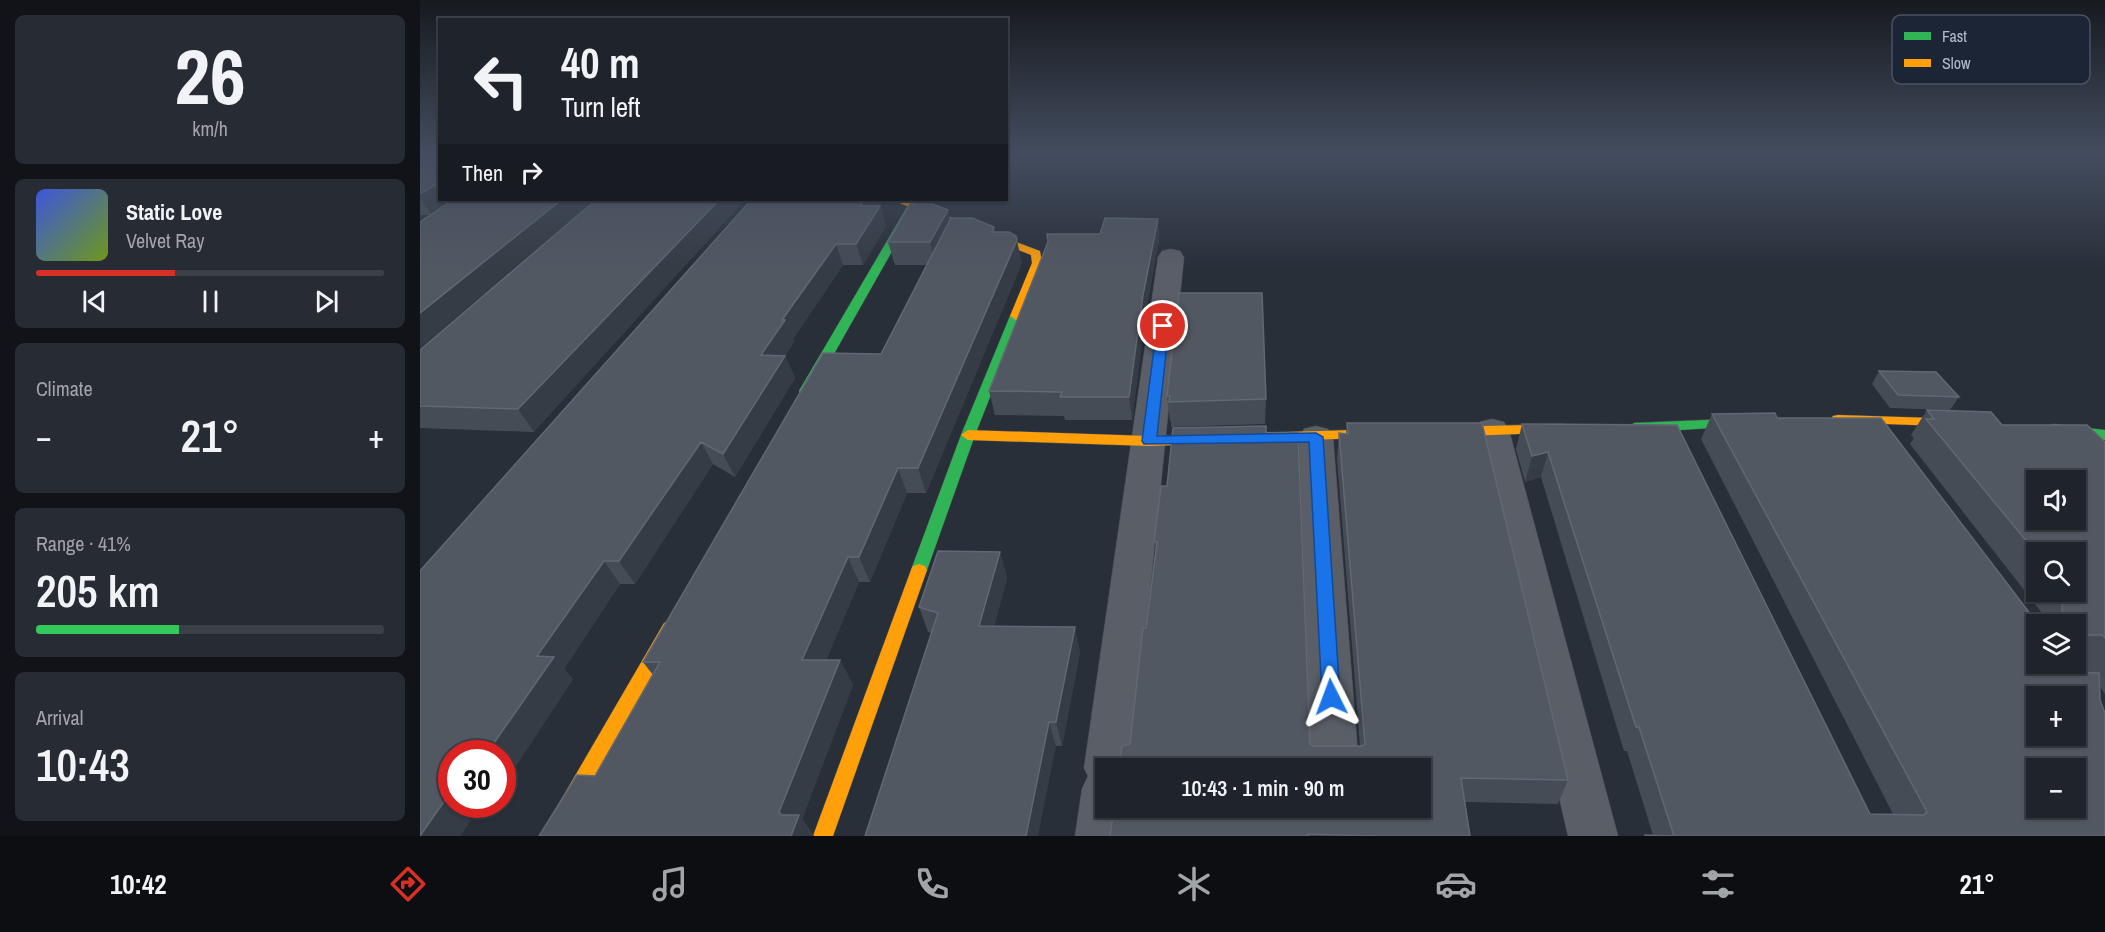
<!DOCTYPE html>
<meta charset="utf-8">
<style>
:root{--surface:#1f232b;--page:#272b33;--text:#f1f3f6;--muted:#a1a4a9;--line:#3c4047;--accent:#d93025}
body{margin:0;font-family:"Archivo Narrow",sans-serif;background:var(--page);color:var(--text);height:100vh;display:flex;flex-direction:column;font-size:22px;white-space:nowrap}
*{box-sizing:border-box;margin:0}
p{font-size:20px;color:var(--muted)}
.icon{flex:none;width:33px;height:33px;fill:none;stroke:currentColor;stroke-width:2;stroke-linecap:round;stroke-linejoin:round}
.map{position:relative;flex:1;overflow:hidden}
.details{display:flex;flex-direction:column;gap:15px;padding:15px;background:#111318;width:420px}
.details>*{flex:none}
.hud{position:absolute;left:18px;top:18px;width:570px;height:183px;border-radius:0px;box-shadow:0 2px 4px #0004,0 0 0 2px var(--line);background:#1f232b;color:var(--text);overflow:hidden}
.fabs{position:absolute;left:1606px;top:470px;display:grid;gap:12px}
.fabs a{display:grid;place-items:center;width:60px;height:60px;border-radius:0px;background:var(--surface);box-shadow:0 2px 4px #0004,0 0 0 2px var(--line);font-size:30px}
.speed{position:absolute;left:18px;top:740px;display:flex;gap:12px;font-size:30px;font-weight:700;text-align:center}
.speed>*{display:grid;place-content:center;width:78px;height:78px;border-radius:50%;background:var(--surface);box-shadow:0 2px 4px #0004,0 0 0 2px var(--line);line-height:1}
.speed .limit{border:9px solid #d22;background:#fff;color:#111}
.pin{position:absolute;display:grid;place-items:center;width:51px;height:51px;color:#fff;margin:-26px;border:3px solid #fff;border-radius:50%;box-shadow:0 2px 6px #0007}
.me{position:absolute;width:66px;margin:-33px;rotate:357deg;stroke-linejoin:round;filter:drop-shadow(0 0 4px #0008)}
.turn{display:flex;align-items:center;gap:21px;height:126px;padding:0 24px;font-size:27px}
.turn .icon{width:78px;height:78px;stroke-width:2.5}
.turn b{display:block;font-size:42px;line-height:51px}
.then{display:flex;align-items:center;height:57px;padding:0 24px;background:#0003;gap:12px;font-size:22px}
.big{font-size:45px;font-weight:600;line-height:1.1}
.details .card{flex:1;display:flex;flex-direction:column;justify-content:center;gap:9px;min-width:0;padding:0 21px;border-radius:9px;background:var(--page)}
.details .dial{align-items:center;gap:0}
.dial b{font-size:78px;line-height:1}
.song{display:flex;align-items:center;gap:18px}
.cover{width:72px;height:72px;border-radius:9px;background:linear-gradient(135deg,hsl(230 70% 55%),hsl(80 70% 35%))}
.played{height:6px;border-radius:3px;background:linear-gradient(90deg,var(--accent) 40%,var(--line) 40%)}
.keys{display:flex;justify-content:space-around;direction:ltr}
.heat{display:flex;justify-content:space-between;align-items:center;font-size:33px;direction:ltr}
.charge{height:9px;border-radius:4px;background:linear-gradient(90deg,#34c759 41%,var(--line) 0)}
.trip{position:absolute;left:675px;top:758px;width:336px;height:60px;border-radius:0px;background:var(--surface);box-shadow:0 2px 4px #0004,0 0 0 2px var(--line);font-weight:600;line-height:60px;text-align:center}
.menu{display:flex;height:96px;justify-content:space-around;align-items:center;background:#0c0e11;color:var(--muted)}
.menu .icon{width:42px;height:42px}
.menu .current{color:var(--accent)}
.menu b{font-size:27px;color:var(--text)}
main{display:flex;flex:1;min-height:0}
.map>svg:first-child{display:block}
</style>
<main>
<section class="details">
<div class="card dial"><b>26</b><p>km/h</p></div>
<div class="card">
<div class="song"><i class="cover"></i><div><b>Static Love</b><p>Velvet Ray</p></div></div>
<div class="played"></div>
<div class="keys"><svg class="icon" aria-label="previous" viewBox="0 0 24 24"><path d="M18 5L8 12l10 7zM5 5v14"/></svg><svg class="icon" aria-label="pause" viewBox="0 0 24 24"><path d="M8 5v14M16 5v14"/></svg><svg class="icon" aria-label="next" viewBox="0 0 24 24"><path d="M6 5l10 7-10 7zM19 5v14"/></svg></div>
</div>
<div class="card"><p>Climate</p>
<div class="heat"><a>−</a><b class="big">21°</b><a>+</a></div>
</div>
<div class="card"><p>Range · 41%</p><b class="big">205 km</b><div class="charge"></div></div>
<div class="card"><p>Arrival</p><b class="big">10:43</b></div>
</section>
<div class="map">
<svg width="1685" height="836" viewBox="0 0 1685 836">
<rect width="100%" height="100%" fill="#292f39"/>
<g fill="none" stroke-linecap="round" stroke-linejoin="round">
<g stroke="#474c56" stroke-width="1">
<path id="street" d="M 751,249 L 760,251 L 764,257 L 712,768 L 686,768 L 686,807 L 708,807 L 705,836 L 655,836 L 662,789 L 668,776 L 664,768 L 738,257 L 742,251 Z
M 1072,419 L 1084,422 L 1089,430 L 1198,836 L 1148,836 L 1055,430 L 1060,422 Z
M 896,426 L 908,429 L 913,437 L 939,768 L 891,768 L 879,437 L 884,429 Z
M 894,807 L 942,807 L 944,836 L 894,836 Z"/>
</g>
<g stroke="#474c56" stroke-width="1">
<path id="fast" d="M 492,204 L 497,207 L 393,391 L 386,395 L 381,394 L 379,391 L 487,207 Z
M 596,312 L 602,316 L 555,435 L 507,570 L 505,574 L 499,576 L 493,574 L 491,570 L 541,435 L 590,316 Z
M 1333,418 L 1338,419 L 1340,422 L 1338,425 L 1214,433 L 1207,428 L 1214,423 Z
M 1633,424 L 1685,430 L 1685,440 L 1628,432 L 1626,429 Z"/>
</g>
<g stroke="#474c56" stroke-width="1">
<path id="slow" d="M 472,200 L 485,200 L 620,251 L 622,263 L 600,319 L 596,320 L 590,316 L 612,263 L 611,255 Z
M 1418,415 L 1546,419 L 1553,423 L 1546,427 L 1413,422 L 1411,419 L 1413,416 Z
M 1144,424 L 1151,429 L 1149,432 L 1019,437 L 1012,432 L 1019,427 Z
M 964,429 L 971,434 L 969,437 L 729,446 L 548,440 L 541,435 L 548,430 L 729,436 Z
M 499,564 L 505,566 L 507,570 L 413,836 L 393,836 L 491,570 L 493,566 Z
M 250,621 L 256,623 L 258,628 L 256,633 L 141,836 L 120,836 L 244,623 Z"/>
</g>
<use href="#street" fill="#595e67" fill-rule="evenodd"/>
<use href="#fast" fill="#30b455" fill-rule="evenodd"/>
<use href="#slow" fill="#ff9f0a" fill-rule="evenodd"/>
</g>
<path fill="#464c56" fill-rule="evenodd" d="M 0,152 L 20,200 L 176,200 L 10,215 L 0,215 Z
M 176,200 L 114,432 L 0,428 L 0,350 Z
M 331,200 L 463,200 L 459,206 L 460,206 L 466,226 L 443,265 L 423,265 L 373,339 L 374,342 L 365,356 L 375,378 L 315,477 L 293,464 L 215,584 L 200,584 L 144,669 L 153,679 L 82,787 L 82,753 L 32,753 L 32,804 L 61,804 L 40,836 L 0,836 L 0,571 Z
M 738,219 L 739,240 L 725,317 L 712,420 L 645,420 L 644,416 L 575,415 L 569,391 L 628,242 L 680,234 Z
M 530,220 L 574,227 L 575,232 L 602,263 L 506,493 L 487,493 L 450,582 L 439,582 L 406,660 L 420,660 L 433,685 L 382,819 L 394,836 L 119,836 L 175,776 L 233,675 L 223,662 L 461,354 L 507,265 L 475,265 L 468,242 Z
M 1459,371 L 1539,397 L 1530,410 L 1470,408 L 1452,384 Z
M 747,396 L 846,399 L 845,424 L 751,427 L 751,421 L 750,421 Z
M 1507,410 L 1582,425 L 1685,442 L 1685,694 L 1680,687 L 1685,836 L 1224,836 L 1233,835 L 1207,751 L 1204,751 L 1121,477 L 1105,482 L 1096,449 L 1102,424 L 1450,814 L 1473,814 L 1281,439 L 1292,414 L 1357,418 L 1653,672 L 1668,673 L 1658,660 L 1656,660 L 1656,624 L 1621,624 L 1626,618 L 1490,444 L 1494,438 L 1491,435 ZM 1617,552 L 1656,591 L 1617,591 Z
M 927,423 L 1148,780 L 1138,804 L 1045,802 L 1050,836 L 690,836 L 894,814 L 944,814 L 944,807 L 1000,807 L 1000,768 L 710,744 L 735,553 L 734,542 L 747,486 L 846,433 L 890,744 L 893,746 L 940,746 L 917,458 L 919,433 L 926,434 Z
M 580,552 L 587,578 L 574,626 L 660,652 L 642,746 L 636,746 L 511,633 L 508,632 L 499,607 Z"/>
<path fill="#363c45" d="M 20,182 L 20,200 L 35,200 L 12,215 L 0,198 L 0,194 Z
M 141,200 L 176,200 L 0,348 L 0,313 Z
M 299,200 L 325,200 L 114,432 L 98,409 Z
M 444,200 L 463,200 L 446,226 L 440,206 Z
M 460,206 L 466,226 L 443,265 L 436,244 Z
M 528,210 L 533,232 L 516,265 L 510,242 Z
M 738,219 L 739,240 L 725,317 L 712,420 L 709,397 L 723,295 Z
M 596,236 L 602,263 L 506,493 L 498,468 Z
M 416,244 L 423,265 L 373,339 L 374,342 L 351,378 L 341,355 L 362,320 Z
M 365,356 L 375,378 L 315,477 L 303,454 Z
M 281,442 L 293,464 L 215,584 L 199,561 Z
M 1128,452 L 1121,477 L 1105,482 L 1112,456 Z
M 478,468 L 487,493 L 450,582 L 439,557 Z
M 580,552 L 587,578 L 568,651 L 559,626 Z
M 428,557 L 439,582 L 396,685 L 382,660 Z
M 184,561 L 200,584 L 144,669 L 153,679 L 82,787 L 82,753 L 67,753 L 117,656 Z
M 655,627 L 660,652 L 642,746 L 636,722 Z
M 420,660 L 433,685 L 382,819 L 394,836 L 371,836 L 359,812 Z
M 629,722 L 636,746 L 618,836 L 606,836 Z
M 32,790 L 32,804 L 61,804 L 40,836 L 0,836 Z"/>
<path fill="#525862" stroke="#616873" stroke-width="1.5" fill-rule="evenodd" d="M 0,152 L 20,152 L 20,182 L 0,194 Z
M 33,200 L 141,200 L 0,313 L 0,222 Z
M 176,200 L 299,200 L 98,409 L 0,406 L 0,350 Z
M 331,200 L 444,200 L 440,206 L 460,206 L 436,244 L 416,244 L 362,320 L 365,320 L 341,355 L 365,356 L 303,454 L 281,442 L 199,561 L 184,561 L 117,656 L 134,657 L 67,753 L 32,753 L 32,790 L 0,836 L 0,571 Z
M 490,204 L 512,204 L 528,210 L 510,242 L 468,242 Z
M 531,218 L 552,218 L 574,227 L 572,232 L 589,232 L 596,236 L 597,240 L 498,468 L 478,468 L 439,557 L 428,557 L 382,660 L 420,660 L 359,812 L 362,815 L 379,815 L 371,836 L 119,836 L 157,775 L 175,776 L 240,662 L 223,662 L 403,353 L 461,354 Z
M 685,218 L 738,219 L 723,295 L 709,397 L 640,397 L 642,392 L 569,391 L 628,242 L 627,234 L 680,234 Z
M 759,293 L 842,293 L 846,399 L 749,402 L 750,396 L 747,396 Z
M 1459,371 L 1516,372 L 1539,397 L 1478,395 Z
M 1507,410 L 1571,412 L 1582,425 L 1667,425 L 1685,442 L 1685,638 L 1682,635 L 1656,635 L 1656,624 L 1642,624 L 1642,601 L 1651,601 L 1652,597 L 1647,591 L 1656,591 L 1656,552 L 1617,552 L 1617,554 L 1506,419 L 1514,419 ZM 1617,480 L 1656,480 L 1656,519 L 1617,519 Z
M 1355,413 L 1357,418 L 1461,418 L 1618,624 L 1617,624 L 1617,663 L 1647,663 L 1653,672 L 1679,673 L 1680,700 L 1685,713 L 1685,836 L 1225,836 L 1225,835 L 1254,836 L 1219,727 L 1216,727 L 1128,452 L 1112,456 L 1102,424 L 1257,425 L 1450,814 L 1504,815 L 1507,812 L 1292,414 ZM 1617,696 L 1656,696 L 1656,735 L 1617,735 ZM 1617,768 L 1656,768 L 1656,807 L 1617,807 Z
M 927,423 L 1062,423 L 1148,780 L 1041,778 L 1050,836 L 956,836 L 888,834 L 888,836 L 690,836 L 693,815 L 702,813 L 703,807 L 894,807 L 894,814 L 949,814 L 949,807 L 1000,807 L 1000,768 L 699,768 L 702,746 L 710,744 L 723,628 L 726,628 L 737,542 L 734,542 L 741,486 L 747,486 L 753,428 L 846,426 L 846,433 L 878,433 L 890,744 L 893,746 L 942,746 L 945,744 L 919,433 L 928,434 Z
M 518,551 L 580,552 L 559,626 L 655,627 L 636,722 L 629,722 L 606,836 L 445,836 L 518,613 L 499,607 Z"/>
<linearGradient id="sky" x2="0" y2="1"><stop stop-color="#171a1f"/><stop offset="0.57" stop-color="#434d5f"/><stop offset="1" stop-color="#434d5f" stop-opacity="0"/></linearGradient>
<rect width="1685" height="269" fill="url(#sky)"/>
<path fill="#1a73e8" stroke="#114b97" stroke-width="1.5" d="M 743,322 L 749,326 L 737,436 L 896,433 L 903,437 L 920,697 L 918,703 L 911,705 L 905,703 L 902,697 L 889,442 L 724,444 L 722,441 L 737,326 Z"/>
<rect x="1472" y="15" width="198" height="69" rx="9" fill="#1b2535" stroke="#495262" stroke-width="1.5"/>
<rect x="1484" y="32" width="27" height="8" fill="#30b455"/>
<rect x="1484" y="59" width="27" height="8" fill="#ff9f0a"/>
<g font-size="16" fill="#b3bbcb">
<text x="1522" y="42">Fast</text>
<text x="1522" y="69">Slow</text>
</g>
</svg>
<div class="fabs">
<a><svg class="icon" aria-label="sound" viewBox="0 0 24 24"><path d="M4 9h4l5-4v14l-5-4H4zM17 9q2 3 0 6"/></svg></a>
<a><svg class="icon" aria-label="search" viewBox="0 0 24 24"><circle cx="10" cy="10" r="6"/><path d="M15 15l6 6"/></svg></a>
<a><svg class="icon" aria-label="layers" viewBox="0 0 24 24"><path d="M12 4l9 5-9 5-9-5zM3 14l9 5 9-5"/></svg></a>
<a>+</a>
<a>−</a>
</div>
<div class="speed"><div class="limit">30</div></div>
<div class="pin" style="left:743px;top:326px;background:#d93025"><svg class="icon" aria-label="arrive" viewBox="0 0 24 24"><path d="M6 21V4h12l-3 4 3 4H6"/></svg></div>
<svg class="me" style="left:911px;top:697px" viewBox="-20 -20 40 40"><path d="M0-17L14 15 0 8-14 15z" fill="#1a73e8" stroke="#fff" stroke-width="4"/></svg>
<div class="trip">10:43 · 1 min · 90 m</div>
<div class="hud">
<div class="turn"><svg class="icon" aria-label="left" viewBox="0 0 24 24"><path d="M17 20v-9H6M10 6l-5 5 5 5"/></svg><div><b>40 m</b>Turn left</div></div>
<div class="then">Then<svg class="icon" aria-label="right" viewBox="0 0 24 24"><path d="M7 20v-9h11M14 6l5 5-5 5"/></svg></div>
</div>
</div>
</main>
<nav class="menu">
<b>10:42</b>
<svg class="icon current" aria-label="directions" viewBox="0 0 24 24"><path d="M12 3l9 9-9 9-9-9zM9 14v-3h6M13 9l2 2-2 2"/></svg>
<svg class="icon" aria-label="music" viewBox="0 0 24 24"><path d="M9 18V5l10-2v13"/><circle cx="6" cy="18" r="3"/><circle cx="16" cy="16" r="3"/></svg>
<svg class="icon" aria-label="phone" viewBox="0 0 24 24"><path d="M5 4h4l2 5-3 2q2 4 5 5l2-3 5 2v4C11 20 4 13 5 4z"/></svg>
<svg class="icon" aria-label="climate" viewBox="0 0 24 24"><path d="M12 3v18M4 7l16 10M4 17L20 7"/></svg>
<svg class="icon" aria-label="car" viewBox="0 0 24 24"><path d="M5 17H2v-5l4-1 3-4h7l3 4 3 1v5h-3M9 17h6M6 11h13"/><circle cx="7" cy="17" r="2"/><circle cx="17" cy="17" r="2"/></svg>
<svg class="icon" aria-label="filters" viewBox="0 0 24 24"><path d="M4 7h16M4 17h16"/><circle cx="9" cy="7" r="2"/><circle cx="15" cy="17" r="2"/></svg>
<b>21°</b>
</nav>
